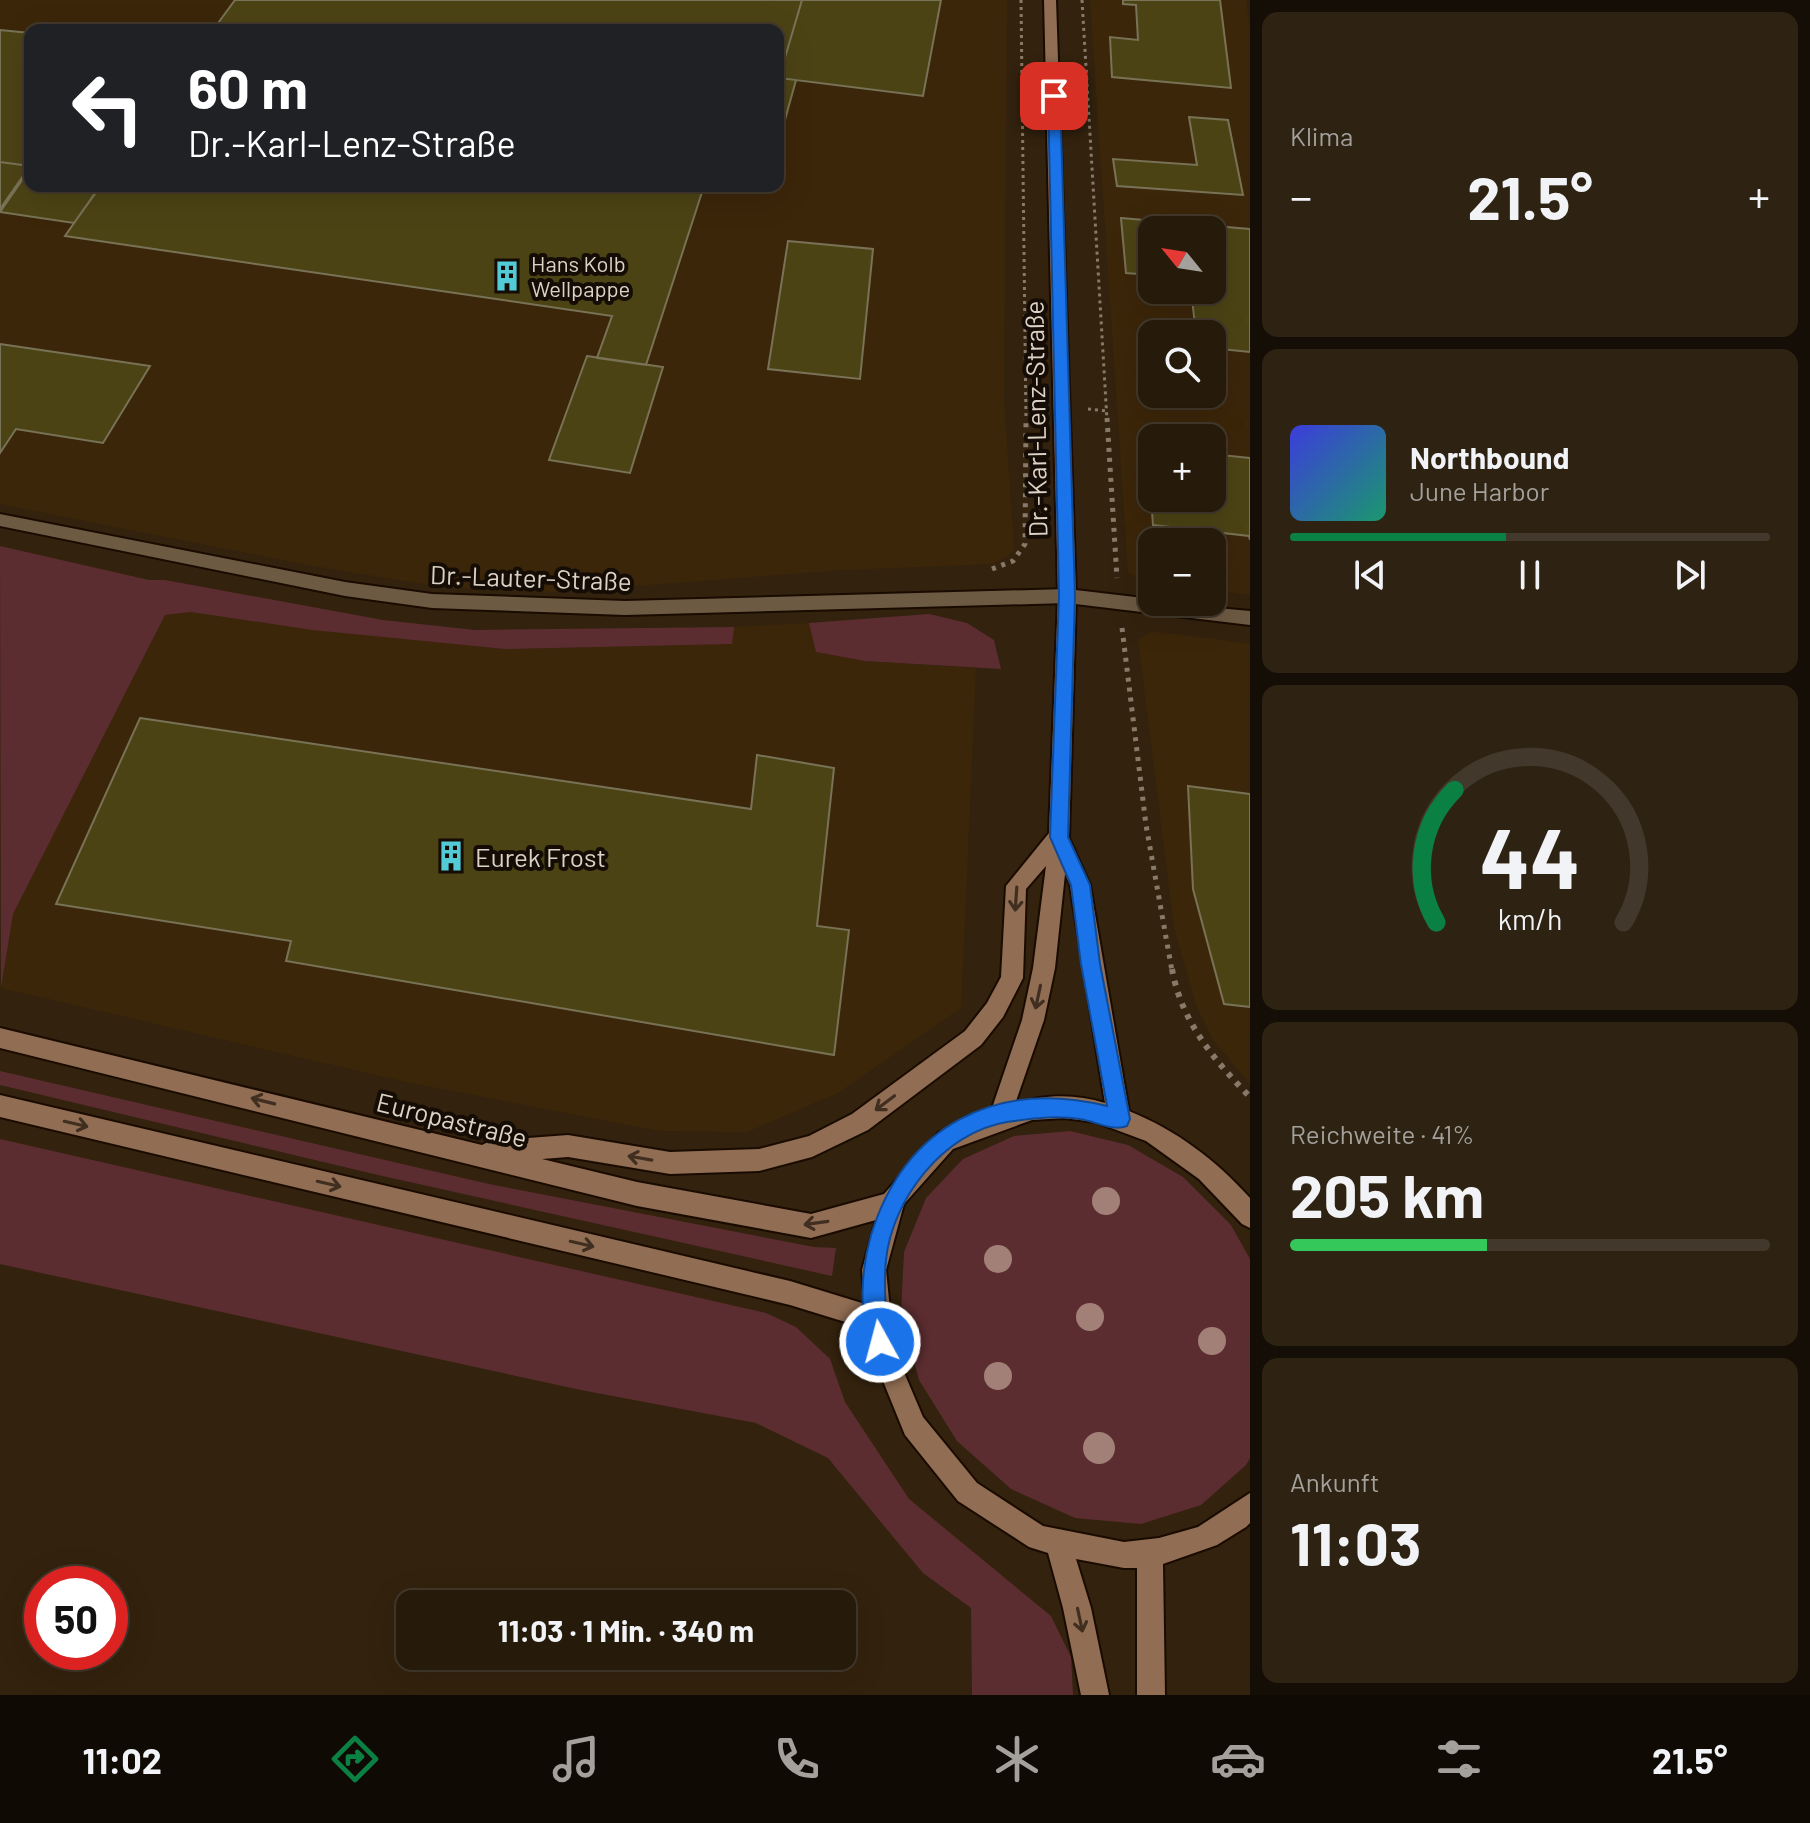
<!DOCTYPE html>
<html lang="de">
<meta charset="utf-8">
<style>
:root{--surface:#261a0a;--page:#2e2313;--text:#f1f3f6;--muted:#a4a19c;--line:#42382b;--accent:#0b8043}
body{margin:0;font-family:Barlow,sans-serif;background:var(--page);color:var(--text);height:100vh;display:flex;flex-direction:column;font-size:30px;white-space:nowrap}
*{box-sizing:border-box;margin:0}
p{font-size:26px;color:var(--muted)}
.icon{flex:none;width:44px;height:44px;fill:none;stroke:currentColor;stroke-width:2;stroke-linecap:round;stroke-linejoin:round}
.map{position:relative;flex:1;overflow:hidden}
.side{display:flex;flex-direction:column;gap:12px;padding:12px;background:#150e06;width:560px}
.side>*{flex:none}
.banner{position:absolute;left:24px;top:24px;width:760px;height:168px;border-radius:16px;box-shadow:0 8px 32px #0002,0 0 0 2px var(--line);background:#202124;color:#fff;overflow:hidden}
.needle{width:52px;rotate:300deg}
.tools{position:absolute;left:1138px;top:216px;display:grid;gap:16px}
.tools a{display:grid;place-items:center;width:88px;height:88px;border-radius:16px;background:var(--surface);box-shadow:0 8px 32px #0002,0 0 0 2px var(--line);font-size:40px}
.speed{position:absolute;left:24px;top:1566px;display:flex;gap:16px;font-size:40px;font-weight:700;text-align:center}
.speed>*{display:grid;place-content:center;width:104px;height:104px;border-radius:50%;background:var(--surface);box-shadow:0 8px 32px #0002,0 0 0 2px var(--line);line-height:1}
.speed .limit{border:12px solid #d22;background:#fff;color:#111}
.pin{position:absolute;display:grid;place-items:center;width:68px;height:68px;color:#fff;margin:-34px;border-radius:16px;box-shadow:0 4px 12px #0006}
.me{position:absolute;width:88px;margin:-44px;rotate:353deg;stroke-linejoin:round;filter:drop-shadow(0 0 6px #0008)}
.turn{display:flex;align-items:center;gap:28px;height:168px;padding:0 32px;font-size:36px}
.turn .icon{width:104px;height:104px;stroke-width:2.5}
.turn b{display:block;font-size:56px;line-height:68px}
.big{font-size:60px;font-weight:700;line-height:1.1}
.side .card{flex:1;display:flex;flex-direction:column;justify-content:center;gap:12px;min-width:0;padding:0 28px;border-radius:16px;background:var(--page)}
.side .dial{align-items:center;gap:0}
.dial svg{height:208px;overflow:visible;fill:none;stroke:var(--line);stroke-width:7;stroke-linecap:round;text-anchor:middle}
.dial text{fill:var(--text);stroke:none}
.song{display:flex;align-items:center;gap:24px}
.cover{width:96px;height:96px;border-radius:12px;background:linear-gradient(135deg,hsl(240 70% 55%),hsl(160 70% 35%))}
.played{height:8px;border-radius:4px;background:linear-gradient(90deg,var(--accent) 45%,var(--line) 45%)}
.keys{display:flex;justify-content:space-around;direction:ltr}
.heat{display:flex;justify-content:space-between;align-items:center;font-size:44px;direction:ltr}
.charge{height:12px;border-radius:6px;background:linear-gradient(90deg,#34c759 41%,var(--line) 0)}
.trip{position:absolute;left:396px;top:1590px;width:460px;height:80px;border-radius:16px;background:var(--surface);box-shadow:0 8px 32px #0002,0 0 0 2px var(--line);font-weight:700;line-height:80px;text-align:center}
.dock{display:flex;height:128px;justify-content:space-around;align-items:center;background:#0f0a04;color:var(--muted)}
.dock .icon{width:56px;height:56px}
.dock .on{color:var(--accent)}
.dock b{font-size:36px;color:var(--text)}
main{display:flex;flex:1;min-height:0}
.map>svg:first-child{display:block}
</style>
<main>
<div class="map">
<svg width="1250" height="1695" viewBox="0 0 1250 1695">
<rect width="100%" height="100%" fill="#33220d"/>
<path fill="#3c260a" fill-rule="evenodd" d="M 0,0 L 1007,0 L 1004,399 L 1014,549 L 1006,557 L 992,564 L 842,570 L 558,592 L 507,591 L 441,587 L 308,565 L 0,504 ZM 30,30 L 778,30 L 778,186 L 30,186 Z
M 1090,0 L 1246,0 L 1250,30 L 1250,595 L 1212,590 L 1212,542 L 1152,542 L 1152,583 L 1143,582 L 1128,572 ZM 1152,230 L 1212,230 L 1212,290 L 1152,290 ZM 1152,334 L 1212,334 L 1212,394 L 1152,394 ZM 1152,438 L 1212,438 L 1212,498 L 1152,498 Z
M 191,612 L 312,630 L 505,649 L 731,644 L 734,627 L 809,623 L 817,652 L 865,661 L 976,668 L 961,1008 L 838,1093 L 747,1132 L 660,1131 L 406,1082 L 1,988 L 13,914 L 165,615 Z
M 1152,631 L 1250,644 L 1250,1084 L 1213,1040 L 1196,1005 L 1174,928 L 1138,640 Z"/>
<path fill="#5c2d30" d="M 0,546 L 149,580 L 165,580 L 383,620 L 475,630 L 734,627 L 732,644 L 505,649 L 312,630 L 191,612 L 165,615 L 13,914 L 1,988 Z
M 929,614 L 967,623 L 994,640 L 1001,669 L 865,661 L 816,652 L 809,623 Z
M 0,1071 L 489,1184 L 814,1247 L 836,1248 L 832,1276 L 378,1175 L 0,1085 Z
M 1070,1131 L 1128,1145 L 1183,1177 L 1231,1225 L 1250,1259 L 1250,1458 L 1246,1465 L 1201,1505 L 1141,1524 L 1075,1518 L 1011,1489 L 957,1441 L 919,1380 L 901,1315 L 904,1252 L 926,1198 L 963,1159 L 1014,1136 Z
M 0,1139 L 766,1313 L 796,1327 L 830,1359 L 845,1402 L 909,1499 L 1051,1616 L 1071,1657 L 1073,1695 L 972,1695 L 971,1608 L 923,1573 L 828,1458 L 756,1423 L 581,1390 L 0,1264 Z"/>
<path fill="#4c4315" stroke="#787256" stroke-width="2" d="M 235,0 L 802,0 L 779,78 L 796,80 L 783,127 L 778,126 L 778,30 L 213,30 Z
M 802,0 L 941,0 L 923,96 L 779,78 Z
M 1123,0 L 1220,0 L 1231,88 L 1112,77 L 1110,37 L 1138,40 L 1136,5 L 1123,4 Z
M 0,30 L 30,33 L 30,166 L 0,162 Z
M 1189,117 L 1228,120 L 1243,195 L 1117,186 L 1113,159 L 1197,165 Z
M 0,162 L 30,166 L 0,209 Z
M 25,176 L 30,177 L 30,186 L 100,187 L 74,223 L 0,212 Z
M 704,186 L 646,365 L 597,358 L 612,316 L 65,236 L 100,186 Z
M 1121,218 L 1250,229 L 1250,352 L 1212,348 L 1212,334 L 1196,334 L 1191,290 L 1212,290 L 1212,230 L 1152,230 L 1152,275 L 1126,273 Z
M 788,241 L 873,249 L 860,379 L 768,369 Z
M 0,344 L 150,366 L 103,443 L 16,429 L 0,453 Z
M 587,356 L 663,367 L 630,473 L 549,460 Z
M 1147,447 L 1152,448 L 1152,498 L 1212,498 L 1212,454 L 1250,458 L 1250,540 L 1249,536 L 1153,525 Z
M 140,718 L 751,809 L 757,755 L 834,768 L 817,926 L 849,930 L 834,1055 L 286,961 L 291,941 L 56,904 Z
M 1188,786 L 1250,794 L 1250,1007 L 1224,1004 L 1193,889 Z"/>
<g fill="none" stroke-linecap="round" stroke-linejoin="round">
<g stroke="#1a0b00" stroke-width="4">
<path id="street" d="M 0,514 L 345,582 L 432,594 L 625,601 L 1067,589 L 1152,599 L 1152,602 L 1250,611 L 1250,625 L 1067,603 L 625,615 L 432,608 L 345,596 L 0,526 Z"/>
</g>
<g stroke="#1a0b00" stroke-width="4">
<path id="secondary" d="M 1044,0 L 1056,0 L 1076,596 L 1069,838 L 1090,885 L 1129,1111 C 1176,1130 1216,1160 1250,1198 L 1250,1228 L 1242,1224 L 1199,1179 L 1146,1141 L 1095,1122 L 1064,1118 L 1032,1120 L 953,1149 L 904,1204 L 886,1270 L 894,1349 L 923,1417 L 977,1483 L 1043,1526 L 1124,1542 L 1159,1538 L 1198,1527 L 1250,1493 L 1250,1523 L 1246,1527 L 1217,1545 L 1163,1564 L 1165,1695 L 1137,1695 L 1137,1568 L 1124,1568 L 1076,1559 L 1091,1608 L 1109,1695 L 1081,1695 L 1063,1608 L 1048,1553 L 1029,1547 L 958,1501 L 905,1435 L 870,1349 L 868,1329 L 790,1305 L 0,1117 L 0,1095 L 790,1281 L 865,1304 L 862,1270 L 876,1220 L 811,1238 L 637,1206 L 0,1048 L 0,1028 L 482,1145 L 490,1141 L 568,1135 L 670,1152 L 759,1149 L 809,1136 L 852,1114 L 965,1031 L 987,1003 L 1001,977 L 1006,886 L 1049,833 L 1058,596 ZM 1046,866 L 1033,968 L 1022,1020 L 990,1114 L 938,1133 L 884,1194 L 811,1214 L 637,1182 L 542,1159 L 568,1157 L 670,1174 L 759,1171 L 812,1157 L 868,1130 L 981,1045 L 1003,1017 L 1023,978 L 1026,889 ZM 1065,874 L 1070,885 L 1105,1103 C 1076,1094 1044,1094 1015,1104 L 1044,1020 L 1055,968 Z"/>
</g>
<path stroke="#887a6a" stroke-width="3" stroke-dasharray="3 4" stroke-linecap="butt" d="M 1021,0 L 1026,420
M 1082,0 L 1107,420
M 1088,409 L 1107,411"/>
<path stroke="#887a6a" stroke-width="5" stroke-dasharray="4 6" stroke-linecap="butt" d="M 1107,418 L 1117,578
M 992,569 L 1013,561 L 1025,544 L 1026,418
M 1122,628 L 1146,825 L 1172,971"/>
<path stroke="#887a6a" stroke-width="6" stroke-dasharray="5 7" stroke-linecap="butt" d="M 1172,969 C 1181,1021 1214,1060 1250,1097"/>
<use href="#street" fill="#6d5a43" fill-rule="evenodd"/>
<use href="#secondary" fill="#906d53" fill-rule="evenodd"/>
</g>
<g fill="#a28077">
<circle cx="1106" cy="1201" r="14"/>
<circle cx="998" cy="1259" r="14"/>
<circle cx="1090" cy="1317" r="14"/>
<circle cx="1212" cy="1341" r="14"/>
<circle cx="998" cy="1376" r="14"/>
<circle cx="1099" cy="1448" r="16"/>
</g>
<defs><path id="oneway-shaft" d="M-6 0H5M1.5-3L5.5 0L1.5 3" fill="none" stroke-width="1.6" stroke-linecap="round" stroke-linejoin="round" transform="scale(2)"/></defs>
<g stroke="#402f20">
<use href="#oneway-shaft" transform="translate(1016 899) rotate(94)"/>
<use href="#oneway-shaft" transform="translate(1038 997) rotate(102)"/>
<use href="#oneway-shaft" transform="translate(263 1101) rotate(-166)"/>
<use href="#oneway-shaft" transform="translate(885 1103) rotate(143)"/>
<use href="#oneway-shaft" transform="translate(76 1124) rotate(13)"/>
<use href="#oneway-shaft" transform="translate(640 1158) rotate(-170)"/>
<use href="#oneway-shaft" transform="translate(329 1184) rotate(13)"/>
<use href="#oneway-shaft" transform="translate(816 1223) rotate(172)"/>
<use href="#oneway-shaft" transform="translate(582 1244) rotate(13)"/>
<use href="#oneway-shaft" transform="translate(1080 1620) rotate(78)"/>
</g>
<path fill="#1a73e8" stroke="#114b97" stroke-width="2" d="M 1054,92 L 1060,96 L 1075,596 L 1068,837 L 1090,885 L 1100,964 L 1130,1119 L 1127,1126 C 1112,1132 1095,1121 1080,1119 C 1055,1115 1031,1119 1007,1122 C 944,1132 892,1199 886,1260 C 884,1278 885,1297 886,1315 C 886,1328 893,1338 888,1350 L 880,1354 L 872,1350 C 858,1316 861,1270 871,1235 C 905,1125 996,1079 1107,1106 L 1081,964 L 1071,885 L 1050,837 L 1059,596 L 1048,96 Z"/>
<defs>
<g id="building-bare" transform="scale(2.4)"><path d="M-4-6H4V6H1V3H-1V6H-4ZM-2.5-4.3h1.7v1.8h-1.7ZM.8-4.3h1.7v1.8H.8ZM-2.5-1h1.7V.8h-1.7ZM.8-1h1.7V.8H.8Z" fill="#52cbd7" stroke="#150d05" stroke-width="2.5" paint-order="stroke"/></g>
</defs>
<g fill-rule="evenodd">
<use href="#building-bare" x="507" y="276"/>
<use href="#building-bare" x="451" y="856"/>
</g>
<g text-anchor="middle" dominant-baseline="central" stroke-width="8" stroke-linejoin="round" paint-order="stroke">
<g font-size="22" fill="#ddd2c6" stroke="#150d05" text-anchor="start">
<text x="531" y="263">Hans Kolb<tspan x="531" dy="25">Wellpappe</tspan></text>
</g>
<g font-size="26" fill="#ddd2c6" stroke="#150d05">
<text transform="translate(1035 419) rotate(-91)">Dr.-Karl-Lenz-Straße</text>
<text transform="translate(531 577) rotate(2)">Dr.-Lauter-Straße</text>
<text transform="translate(452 1119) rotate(14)">Europastraße</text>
</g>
<g font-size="26" fill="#ddd2c6" stroke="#150d05" text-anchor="start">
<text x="475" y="856">Eurek Frost</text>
</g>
</g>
</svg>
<div class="tools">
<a><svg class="needle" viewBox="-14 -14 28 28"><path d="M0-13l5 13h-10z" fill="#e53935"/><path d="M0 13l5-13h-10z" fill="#a4a19c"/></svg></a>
<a><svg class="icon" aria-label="search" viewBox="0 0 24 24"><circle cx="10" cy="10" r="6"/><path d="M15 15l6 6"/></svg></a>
<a>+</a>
<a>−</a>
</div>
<div class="speed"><div class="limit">50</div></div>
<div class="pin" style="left:1054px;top:96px;background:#d93025"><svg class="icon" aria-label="arrive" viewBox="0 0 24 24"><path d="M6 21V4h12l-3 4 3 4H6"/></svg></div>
<svg class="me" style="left:880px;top:1342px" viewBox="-20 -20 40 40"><circle r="17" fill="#1a73e8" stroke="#fff" stroke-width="3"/><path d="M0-11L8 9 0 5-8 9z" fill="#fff"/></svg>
<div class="trip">11:03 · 1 Min. · 340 m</div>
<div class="banner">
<div class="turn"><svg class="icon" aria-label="left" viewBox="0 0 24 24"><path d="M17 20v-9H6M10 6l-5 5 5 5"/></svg><div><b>60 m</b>Dr.-Karl-Lenz-Straße</div></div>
</div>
</div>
<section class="side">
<div class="card"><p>Klima</p>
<div class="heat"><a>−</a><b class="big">21.5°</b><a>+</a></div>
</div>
<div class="card">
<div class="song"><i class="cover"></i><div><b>Northbound</b><p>June Harbor</p></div></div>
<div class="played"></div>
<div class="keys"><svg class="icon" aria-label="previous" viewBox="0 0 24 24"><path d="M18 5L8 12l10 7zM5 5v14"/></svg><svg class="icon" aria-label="pause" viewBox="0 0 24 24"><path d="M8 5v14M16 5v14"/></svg><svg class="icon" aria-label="next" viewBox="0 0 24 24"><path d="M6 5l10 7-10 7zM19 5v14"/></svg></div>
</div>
<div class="card dial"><svg viewBox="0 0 100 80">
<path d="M14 69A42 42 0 1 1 86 69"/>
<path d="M14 69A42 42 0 0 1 21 18" stroke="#0b8043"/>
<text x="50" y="56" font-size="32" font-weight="700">44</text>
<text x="50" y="72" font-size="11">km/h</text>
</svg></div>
<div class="card"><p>Reichweite · 41%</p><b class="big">205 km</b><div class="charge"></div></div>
<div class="card"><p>Ankunft</p><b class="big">11:03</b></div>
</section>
</main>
<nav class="dock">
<b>11:02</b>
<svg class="icon on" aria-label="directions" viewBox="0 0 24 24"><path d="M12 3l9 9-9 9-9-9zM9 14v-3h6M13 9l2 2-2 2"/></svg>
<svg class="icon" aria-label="music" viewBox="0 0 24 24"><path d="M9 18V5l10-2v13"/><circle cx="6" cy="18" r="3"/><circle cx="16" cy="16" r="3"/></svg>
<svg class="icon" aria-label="phone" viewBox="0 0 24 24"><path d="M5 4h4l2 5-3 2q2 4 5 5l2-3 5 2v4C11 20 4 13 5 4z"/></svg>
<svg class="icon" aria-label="climate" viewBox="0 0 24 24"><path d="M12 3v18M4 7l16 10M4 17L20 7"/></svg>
<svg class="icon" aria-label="car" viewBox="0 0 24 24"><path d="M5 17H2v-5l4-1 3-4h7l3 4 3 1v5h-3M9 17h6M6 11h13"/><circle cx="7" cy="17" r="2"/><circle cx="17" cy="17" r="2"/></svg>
<svg class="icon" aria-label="filters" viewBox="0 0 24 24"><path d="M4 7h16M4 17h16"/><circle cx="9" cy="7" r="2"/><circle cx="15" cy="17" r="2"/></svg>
<b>21.5°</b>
</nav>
